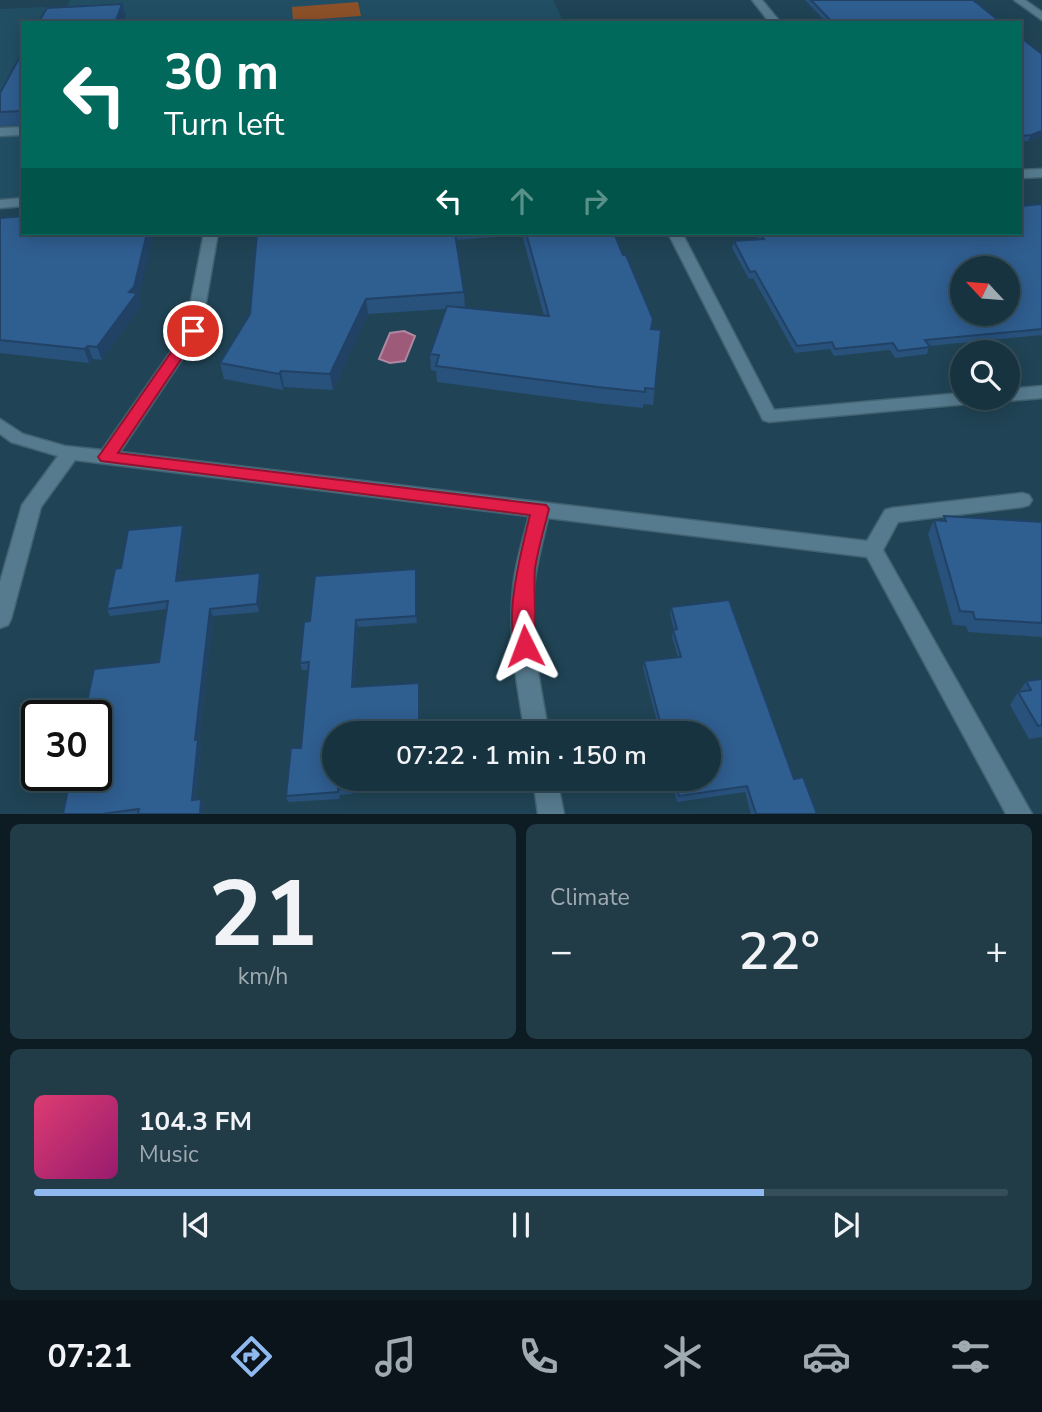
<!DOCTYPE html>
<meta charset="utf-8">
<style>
:root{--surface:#183340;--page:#213b47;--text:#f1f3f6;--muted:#9faab1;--line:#364e59;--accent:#90b9f0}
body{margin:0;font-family:"Nunito Sans",sans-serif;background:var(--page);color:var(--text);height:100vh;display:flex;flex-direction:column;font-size:26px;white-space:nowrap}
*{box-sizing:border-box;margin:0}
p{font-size:23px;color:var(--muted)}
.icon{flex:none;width:38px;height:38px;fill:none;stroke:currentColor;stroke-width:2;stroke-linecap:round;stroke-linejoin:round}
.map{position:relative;height:814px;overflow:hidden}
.details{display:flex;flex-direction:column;gap:10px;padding:10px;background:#0d1c23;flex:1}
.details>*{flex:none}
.guide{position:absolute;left:21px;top:21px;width:1001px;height:214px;border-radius:0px;box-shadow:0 4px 18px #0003,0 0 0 2px var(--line);background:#00695c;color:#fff;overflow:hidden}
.needle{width:46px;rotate:296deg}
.fabs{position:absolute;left:950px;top:256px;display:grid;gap:14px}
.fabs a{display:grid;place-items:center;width:70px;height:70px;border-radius:50%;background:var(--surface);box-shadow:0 4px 18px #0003,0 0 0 2px var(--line);font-size:35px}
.speed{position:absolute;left:21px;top:700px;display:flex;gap:14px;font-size:35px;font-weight:700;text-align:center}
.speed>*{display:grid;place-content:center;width:91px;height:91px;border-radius:50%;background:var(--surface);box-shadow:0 4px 18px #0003,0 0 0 2px var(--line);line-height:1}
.speed .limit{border:4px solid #111;border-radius:10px;background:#fff;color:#111}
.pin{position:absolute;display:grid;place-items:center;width:60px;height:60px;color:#fff;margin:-30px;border:4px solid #fff;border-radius:50%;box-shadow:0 2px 7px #0007}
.me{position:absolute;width:77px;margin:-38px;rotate:357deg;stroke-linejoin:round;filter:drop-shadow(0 0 5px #0008)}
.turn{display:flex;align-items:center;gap:24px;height:147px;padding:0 28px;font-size:32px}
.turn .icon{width:91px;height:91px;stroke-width:2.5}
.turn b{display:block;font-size:49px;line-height:60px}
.lanes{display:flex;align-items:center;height:66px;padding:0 28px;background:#0003;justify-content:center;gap:35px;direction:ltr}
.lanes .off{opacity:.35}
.big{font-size:52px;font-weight:600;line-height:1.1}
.details .tile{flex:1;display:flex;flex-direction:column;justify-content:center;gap:10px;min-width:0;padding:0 24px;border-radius:10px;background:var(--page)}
.details .dial{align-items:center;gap:0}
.dial b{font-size:91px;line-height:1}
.song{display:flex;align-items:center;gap:21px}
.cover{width:84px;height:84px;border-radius:10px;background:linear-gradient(135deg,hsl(340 70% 55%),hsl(320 70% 35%))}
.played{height:7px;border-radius:4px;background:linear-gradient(90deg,var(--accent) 75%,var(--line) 75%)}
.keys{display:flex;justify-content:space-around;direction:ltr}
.heat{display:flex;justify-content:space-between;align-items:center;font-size:38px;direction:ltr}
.details .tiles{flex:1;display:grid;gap:10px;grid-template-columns:1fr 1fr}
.tile:last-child{grid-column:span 2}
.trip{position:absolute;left:322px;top:721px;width:399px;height:70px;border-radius:35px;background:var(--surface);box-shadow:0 4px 18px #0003,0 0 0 2px var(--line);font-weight:600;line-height:70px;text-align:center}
.tab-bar{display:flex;height:112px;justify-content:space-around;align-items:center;background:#0a141a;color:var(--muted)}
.tab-bar .icon{width:49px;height:49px}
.tab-bar .active{color:var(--accent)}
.tab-bar b{font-size:32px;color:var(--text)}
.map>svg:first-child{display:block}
</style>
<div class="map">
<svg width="1042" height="814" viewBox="0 0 1042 814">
<rect width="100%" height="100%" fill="#204455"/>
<path fill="#224e64" d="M 70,0 L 553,0 L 564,23 L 23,23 L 23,208 L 0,210 L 0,9 L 67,6 Z"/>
<path fill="#8c5129" d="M 358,2 L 361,16 L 293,21 L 292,7 Z"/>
<path fill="#9d5a79" stroke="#b087a0" stroke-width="2" d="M 404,331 L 415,336 L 405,361 L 390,363 L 379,359 L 390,333 Z"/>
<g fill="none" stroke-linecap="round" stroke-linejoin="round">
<g stroke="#416270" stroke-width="3">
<path id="minor" d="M 752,0 L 762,0 L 781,23 L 770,23 Z
M 1014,0 L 1025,0 L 1042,12 L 1042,20 Z
M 23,127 L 23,135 L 0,136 L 0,128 Z
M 1042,169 L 1042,177 L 1020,178 L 1020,170 Z
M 23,198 L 23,206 L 0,208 L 0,200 Z
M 204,233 L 218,233 L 201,331 L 120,452 L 867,541 L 885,510 L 892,508 L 1022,493 L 1029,495 L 1032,500 L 1029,505 L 1022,507 L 898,522 L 883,550 L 1032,814 L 1006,814 L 867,557 L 548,518 C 543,541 536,564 534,587 C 530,636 540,685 549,733 L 525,733 C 517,686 508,637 513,589 C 515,564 523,540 529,516 L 75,460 L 41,507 L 11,619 L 8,625 L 0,628 L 0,582 L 22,505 L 58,456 L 11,442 L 0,434 L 0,419 L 23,434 L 65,446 L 102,450 L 185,331 Z
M 668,233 L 682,233 L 774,410 L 962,393 L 962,397 L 986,397 L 978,403 L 769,422 L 763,420 Z
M 1042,386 L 1042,398 L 1008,401 L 1001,397 L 1008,397 L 1008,389 Z
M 533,779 L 557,779 L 564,814 L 538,814 Z"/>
</g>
<use href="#minor" fill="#567b8e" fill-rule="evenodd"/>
</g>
<path fill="#28517c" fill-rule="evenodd" d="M 805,0 L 973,0 L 1002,23 L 827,23 Z
M 1020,37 L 1042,54 L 1042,136 L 1028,141 L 1020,142 Z
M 23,51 L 23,125 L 0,126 L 0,93 Z
M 1042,204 L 1042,335 L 929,346 L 927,354 L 895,358 L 890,350 L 834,356 L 830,349 L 795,353 L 753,278 L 749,279 L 732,248 L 734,241 L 759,239 L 755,233 L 1020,233 Z
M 0,218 L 139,297 L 141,306 L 102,360 L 93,359 L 89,363 L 0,353 Z
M 257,233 L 614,233 L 651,329 L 661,330 L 653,405 L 643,404 L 643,408 L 596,403 L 437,382 L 436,371 L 431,370 L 430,354 L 446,309 L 368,314 L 333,390 L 284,387 L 283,390 L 224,379 L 220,363 L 250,314 ZM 522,235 L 544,316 L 460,308 L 465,307 L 464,292 L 456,240 Z
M 944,516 L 1042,522 L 1042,637 L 968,632 L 966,626 L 953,625 L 928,534 L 934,520 L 942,521 Z
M 185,532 L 179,581 L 260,573 L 261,580 L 259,612 L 213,616 L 199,742 L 201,747 L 195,800 L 201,799 L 204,805 L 203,814 L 63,814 L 159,662 L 167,609 L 110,616 L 107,609 L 121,568 Z
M 417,576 L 417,623 L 358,627 L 354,687 L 420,690 L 420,733 L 334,733 L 334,779 L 353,779 L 353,794 L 340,795 L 339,799 L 288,802 L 286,796 L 301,748 L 308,670 L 302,670 L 300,663 L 310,621 Z
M 671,607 L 794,779 L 817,814 L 751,814 L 745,792 L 677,802 L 671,779 L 709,779 L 709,733 L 660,733 L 643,668 L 644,661 L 678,657 L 672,637 L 673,630 L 674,630 L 670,614 Z
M 1042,679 L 1042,737 L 1029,739 L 1010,705 L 1018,692 L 1020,691 L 1026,681 Z"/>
<path fill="#214265" d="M 122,4 L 126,16 L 123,23 L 115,23 Z
M 1042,131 L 1042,136 L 1028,141 L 1031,135 Z
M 147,233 L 154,233 L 139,297 L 141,306 L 102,360 L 97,347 L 129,292 Z
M 366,299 L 368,314 L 333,390 L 330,374 Z
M 88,346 L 93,359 L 89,363 L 84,349 Z
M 281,371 L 284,387 L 283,390 L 279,374 Z
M 183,525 L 185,532 L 178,589 L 176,581 Z
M 416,569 L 417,576 L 417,623 L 416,616 Z
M 260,573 L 261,580 L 259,612 L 257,604 Z
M 210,609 L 213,616 L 199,742 L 201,747 L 194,807 L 192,800 L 195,740 Z
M 356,620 L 358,627 L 353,694 L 352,687 Z
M 351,779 L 353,779 L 353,794 L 351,787 Z
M 201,799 L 204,805 L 203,814 L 200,814 Z"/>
<path fill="#2f5e90" stroke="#214265" stroke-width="2" fill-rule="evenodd" d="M 811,0 L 973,0 L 1002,23 L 833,23 Z
M 122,4 L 115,23 L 38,23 L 47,8 Z
M 1020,37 L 1042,54 L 1042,131 L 1031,135 L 1020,136 Z
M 23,51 L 23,111 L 0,112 L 0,93 Z
M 1042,204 L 1042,329 L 925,340 L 930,347 L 898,351 L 893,343 L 835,349 L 832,342 L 797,346 L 755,271 L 750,272 L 734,241 L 764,239 L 760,233 L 1020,233 L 1020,206 ZM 962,268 L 1008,268 L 1008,313 L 962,313 Z
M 23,216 L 23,233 L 147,233 L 134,287 L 129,292 L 137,293 L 97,347 L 88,346 L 84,349 L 0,340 L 0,218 Z
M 257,233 L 455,233 L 464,292 L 366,299 L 330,374 L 281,371 L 279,374 L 220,363 L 250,314 Z
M 526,233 L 614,233 L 623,255 L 626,255 L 653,319 L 651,329 L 661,330 L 655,389 L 645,388 L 645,392 L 597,387 L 436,366 L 439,355 L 430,354 L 447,306 L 549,316 Z
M 944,516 L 1042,522 L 1042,623 L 975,619 L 973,612 L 960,611 L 934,520 L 946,521 Z
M 183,525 L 176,581 L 260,573 L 257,604 L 210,609 L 195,740 L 198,740 L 192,800 L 201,799 L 200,814 L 138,814 L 139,809 L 102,814 L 63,814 L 71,775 L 96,775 L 96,716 L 84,716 L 94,669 L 159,662 L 168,601 L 107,609 L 115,569 L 121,568 L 128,530 Z
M 416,569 L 416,616 L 356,620 L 352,687 L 419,683 L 419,733 L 334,733 L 334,779 L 351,779 L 351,787 L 338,789 L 338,792 L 286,796 L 291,748 L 301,748 L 309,662 L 300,663 L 304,622 L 310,621 L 315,576 Z
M 729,600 L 794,779 L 803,777 L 817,814 L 756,814 L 747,786 L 679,796 L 674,779 L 709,779 L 709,733 L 663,733 L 644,661 L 681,657 L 673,630 L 677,629 L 671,607 Z
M 1042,679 L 1042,725 L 1038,726 L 1018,692 L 1031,690 L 1026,681 Z"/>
<path fill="#e11d48" stroke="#92132f" stroke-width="2" d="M 193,327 L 200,331 L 118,453 L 546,505 L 549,509 C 544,529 538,549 535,569 C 533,588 538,640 532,652 L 525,655 L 518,652 C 502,621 522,548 530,515 L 101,461 L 98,457 L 101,453 L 188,328 Z"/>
</svg>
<div class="fabs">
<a><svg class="needle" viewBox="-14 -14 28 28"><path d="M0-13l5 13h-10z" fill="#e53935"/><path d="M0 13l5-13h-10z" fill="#9faab1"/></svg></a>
<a><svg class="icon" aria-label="search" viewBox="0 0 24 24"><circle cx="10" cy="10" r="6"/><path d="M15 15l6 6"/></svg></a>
</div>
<div class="speed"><div class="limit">30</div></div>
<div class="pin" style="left:193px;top:331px;background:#d93025"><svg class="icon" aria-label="arrive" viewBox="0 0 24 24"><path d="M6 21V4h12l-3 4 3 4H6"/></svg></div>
<svg class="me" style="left:525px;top:646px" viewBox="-20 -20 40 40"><path d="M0-17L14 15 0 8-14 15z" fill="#e11d48" stroke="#fff" stroke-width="4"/></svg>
<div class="trip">07:22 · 1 min · 150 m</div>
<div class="guide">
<div class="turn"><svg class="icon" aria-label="left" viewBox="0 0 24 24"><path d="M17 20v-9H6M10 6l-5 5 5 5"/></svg><div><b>30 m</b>Turn left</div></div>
<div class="lanes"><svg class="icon" aria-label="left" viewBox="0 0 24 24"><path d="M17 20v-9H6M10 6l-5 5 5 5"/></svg><svg class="icon off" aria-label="ahead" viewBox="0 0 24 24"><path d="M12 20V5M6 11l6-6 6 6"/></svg><svg class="icon off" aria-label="right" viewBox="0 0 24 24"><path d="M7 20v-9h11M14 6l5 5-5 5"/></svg></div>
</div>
</div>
<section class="details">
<div class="tiles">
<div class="tile dial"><b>21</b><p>km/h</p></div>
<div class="tile"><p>Climate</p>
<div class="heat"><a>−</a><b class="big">22°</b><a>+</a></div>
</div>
<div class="tile">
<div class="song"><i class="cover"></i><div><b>104.3 FM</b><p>Music</p></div></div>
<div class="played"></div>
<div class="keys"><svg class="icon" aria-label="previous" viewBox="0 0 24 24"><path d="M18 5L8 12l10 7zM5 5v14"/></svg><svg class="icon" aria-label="pause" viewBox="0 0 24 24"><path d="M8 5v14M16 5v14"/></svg><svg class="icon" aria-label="next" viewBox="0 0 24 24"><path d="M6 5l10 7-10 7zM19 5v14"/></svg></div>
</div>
</div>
</section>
<nav class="tab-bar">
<b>07:21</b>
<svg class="icon active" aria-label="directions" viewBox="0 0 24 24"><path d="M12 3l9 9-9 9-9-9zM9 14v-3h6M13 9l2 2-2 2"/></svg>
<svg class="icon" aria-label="music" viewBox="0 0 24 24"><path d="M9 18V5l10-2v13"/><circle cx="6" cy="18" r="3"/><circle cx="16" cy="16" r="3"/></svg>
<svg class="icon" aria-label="phone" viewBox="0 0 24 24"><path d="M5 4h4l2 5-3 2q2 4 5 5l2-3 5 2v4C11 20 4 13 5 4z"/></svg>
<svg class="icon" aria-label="climate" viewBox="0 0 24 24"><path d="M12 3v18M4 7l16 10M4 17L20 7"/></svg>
<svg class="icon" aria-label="car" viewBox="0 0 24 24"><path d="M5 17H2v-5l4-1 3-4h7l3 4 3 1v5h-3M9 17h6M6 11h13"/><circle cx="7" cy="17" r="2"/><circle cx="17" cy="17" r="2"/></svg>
<svg class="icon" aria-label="filters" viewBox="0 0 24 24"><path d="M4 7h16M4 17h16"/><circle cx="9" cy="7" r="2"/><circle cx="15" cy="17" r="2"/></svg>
</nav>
